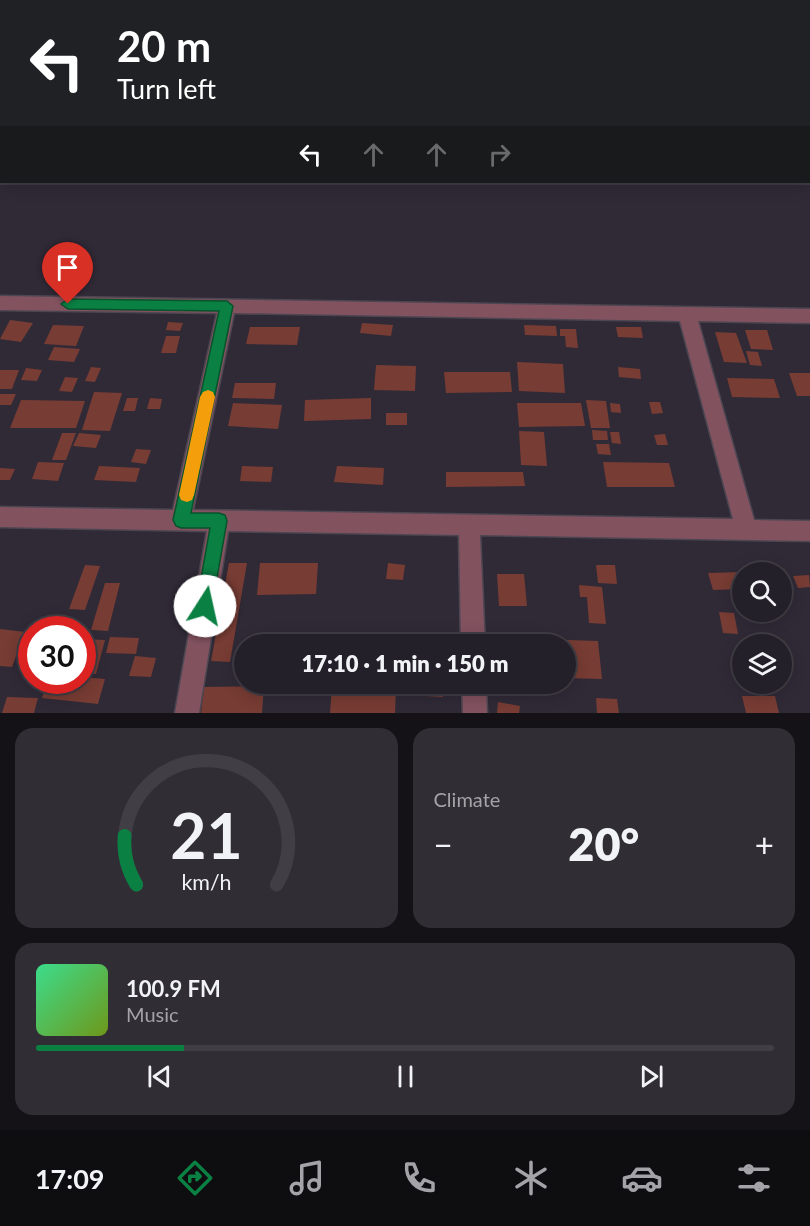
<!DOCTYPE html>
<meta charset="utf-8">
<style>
:root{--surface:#242029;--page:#302d35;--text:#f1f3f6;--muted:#a3a3a8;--line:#413e46;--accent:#0b8043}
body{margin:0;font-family:Lato,sans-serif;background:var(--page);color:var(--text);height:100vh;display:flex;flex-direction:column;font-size:22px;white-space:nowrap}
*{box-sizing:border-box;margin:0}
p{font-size:20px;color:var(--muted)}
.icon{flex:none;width:33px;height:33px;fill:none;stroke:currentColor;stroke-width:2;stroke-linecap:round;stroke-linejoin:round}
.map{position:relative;height:713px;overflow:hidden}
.panel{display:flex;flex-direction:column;gap:15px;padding:15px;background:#141217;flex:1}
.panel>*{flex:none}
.banner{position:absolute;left:0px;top:0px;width:810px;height:183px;box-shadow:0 3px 15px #0003,0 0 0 2px var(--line);background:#202124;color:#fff;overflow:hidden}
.tools{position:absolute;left:732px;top:562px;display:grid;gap:12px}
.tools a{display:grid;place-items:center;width:60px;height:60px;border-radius:50%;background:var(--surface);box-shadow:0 3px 15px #0003,0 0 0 2px var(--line);font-size:30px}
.speed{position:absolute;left:18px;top:616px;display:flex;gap:12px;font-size:30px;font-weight:700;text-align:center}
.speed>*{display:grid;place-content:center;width:78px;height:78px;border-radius:50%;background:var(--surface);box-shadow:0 3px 15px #0003,0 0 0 2px var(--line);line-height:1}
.speed .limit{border:9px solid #d22;background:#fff;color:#111}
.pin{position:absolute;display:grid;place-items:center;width:51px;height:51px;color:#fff;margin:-62px -26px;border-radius:50% 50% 50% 0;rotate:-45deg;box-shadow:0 0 6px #0007}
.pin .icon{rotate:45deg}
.me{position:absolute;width:66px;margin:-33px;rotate:10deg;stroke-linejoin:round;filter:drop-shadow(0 0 4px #0008)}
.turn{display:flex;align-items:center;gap:21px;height:126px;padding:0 18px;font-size:27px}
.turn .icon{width:78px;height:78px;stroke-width:2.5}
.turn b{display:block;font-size:42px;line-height:51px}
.lanes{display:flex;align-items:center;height:57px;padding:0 18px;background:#0003;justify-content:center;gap:30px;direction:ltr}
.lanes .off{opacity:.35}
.big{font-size:45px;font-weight:800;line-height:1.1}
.panel .widget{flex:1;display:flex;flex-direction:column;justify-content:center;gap:9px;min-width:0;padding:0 21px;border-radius:18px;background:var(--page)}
.panel .dial{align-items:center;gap:0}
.dial svg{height:156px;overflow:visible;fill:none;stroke:var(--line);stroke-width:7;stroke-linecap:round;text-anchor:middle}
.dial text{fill:var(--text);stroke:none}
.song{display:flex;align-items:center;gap:18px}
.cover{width:72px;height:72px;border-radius:9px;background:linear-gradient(135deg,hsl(150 70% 55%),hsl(80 70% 35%))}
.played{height:6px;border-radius:3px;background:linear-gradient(90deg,var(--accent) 20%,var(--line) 20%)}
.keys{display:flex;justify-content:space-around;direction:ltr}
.heat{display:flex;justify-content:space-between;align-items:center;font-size:33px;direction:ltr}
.panel .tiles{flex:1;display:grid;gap:15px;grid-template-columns:1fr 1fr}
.widget:last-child{grid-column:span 2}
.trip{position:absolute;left:234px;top:634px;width:342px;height:60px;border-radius:30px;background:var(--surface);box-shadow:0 3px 15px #0003,0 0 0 2px var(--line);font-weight:800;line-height:60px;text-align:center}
.tab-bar{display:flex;height:96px;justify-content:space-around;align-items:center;background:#0e0d10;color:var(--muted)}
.tab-bar .icon{width:42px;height:42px}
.tab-bar .active{color:var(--accent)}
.tab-bar b{font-size:27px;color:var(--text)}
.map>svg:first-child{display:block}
</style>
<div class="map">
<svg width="810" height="713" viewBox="0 0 810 713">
<rect width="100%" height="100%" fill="#302a37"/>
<path fill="#773c33" d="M 10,320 L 33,323 L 21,342 L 0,339 Z
M 168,322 L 183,323 L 180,331 L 166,330 Z
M 362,323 L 393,325 L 391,336 L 360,333 Z
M 53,325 L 84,326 L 76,346 L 44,344 Z
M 524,325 L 556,326 L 557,336 L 525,335 Z
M 250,327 L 300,327 L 297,345 L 246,344 Z
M 616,327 L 641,327 L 643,338 L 618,337 Z
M 560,329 L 576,329 L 578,348 L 566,347 L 565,336 L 560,336 Z
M 745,330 L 767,330 L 773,350 L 751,349 Z
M 715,332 L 736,333 L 747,363 L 724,362 Z
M 166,336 L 180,336 L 176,353 L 161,353 Z
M 54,347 L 80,349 L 74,362 L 48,360 Z
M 746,351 L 758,352 L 762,366 L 750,365 Z
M 517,362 L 563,364 L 565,393 L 519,391 Z
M 376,365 L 416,366 L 415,391 L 374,390 Z
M 91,367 L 101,368 L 95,382 L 85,381 Z
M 618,367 L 640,369 L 641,379 L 619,377 Z
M 26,368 L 42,370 L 37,381 L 21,380 Z
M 0,370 L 19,370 L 12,389 L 0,389 Z
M 444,372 L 510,372 L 512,392 L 446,393 Z
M 789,373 L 810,373 L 810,396 L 797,396 Z
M 65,377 L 78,378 L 72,392 L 59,391 Z
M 727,378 L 774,379 L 780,398 L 732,397 Z
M 235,383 L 276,383 L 274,399 L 232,398 Z
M 94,392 L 122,393 L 110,431 L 82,430 Z
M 0,394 L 16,394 L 11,405 L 0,405 Z
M 127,398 L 138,398 L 135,411 L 123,411 Z
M 150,398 L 162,399 L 160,409 L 147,409 Z
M 371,398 L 371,419 L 304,421 L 305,400 Z
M 21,400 L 85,401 L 76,428 L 10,428 Z
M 586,400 L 606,401 L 610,428 L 591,428 Z
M 649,402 L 660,402 L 663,413 L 652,414 Z
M 233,403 L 282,405 L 278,429 L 228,426 Z
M 517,403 L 581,403 L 585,426 L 519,427 Z
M 610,403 L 620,404 L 621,413 L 611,412 Z
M 386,413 L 407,413 L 407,425 L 386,425 Z
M 592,430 L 607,431 L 608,440 L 593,440 Z
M 519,431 L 544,432 L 547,466 L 521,465 Z
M 610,432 L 619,432 L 621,444 L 612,443 Z
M 62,433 L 76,433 L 66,460 L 52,460 Z
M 79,433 L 101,435 L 96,448 L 73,446 Z
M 665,434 L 668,445 L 657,445 L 654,435 Z
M 596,444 L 609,444 L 611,455 L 598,454 Z
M 136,449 L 151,450 L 146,464 L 131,462 Z
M 38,462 L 64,463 L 58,481 L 32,479 Z
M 603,462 L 669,463 L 675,487 L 607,487 Z
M 99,466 L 140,468 L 136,482 L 94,480 Z
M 242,466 L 273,467 L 271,482 L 240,481 Z
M 337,466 L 384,468 L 383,485 L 334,482 Z
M 0,468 L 15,469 L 10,480 L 0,480 Z
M 446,472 L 523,472 L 525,486 L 446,487 Z
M 229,563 L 247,563 L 230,662 L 211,661 Z
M 260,563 L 318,563 L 316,594 L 257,595 Z
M 388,563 L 405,565 L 403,580 L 386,579 Z
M 85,565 L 100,566 L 85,610 L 69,609 Z
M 596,565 L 615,565 L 617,584 L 598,583 Z
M 742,572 L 742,589 L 713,590 L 708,573 Z
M 497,574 L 524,574 L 527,606 L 499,606 Z
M 809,575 L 810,587 L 798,588 L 793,576 Z
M 105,583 L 120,583 L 108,631 L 91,630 Z
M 579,585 L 602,587 L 606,624 L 589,623 L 587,597 L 580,597 Z
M 719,612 L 734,613 L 738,634 L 723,633 Z
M 0,629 L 25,632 L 12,667 L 0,666 Z
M 502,632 L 536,635 L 536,645 L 502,645 Z
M 110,637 L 139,638 L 136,654 L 106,653 Z
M 82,639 L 105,640 L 96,674 L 82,673 Z
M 538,639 L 598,641 L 602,679 L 566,678 L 566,645 L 538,645 Z
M 135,656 L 156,658 L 151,677 L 129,676 Z
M 82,677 L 105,679 L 98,704 L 42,698 L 48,681 L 82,681 Z
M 425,684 L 443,684 L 443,697 L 425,696 Z
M 264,686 L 262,713 L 201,713 L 204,687 Z
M 332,687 L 396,689 L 395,713 L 330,713 Z
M 742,696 L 775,696 L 779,713 L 746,713 Z
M 7,697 L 38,698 L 34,713 L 2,713 Z
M 596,698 L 617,699 L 619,713 L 597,713 Z
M 498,702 L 520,706 L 519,713 L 497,713 Z"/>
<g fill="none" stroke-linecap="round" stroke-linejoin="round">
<g stroke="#4c4652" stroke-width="3">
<path id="minor" d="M 164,0 L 178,0 L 163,2 Z
M 0,71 L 2,71 L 2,79 L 0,79 Z
M 0,296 L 810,309 L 810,323 L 698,321 L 754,520 L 810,521 L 810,541 L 480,535 L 485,645 L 461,645 L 459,535 L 228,531 L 199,713 L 175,713 L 207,531 L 0,527 L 0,507 L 173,510 L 217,313 L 0,310 ZM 234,313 L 680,321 L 733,519 L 193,510 Z
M 462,684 L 486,684 L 487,713 L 463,713 Z"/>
</g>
<use href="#minor" fill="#82525f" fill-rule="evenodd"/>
</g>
<path fill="#0b8043" stroke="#07532c" stroke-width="1.5" d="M 68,299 L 227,301 L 233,306 L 191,513 L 219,513 L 225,515 L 227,521 L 211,612 L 205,615 L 199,612 L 196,606 L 210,528 L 181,528 L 176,526 L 173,520 L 219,311 L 68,309 L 61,304 Z"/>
<path fill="#f59e0b" d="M 208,390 L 213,392 L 215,397 L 194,495 L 192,500 L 187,502 L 181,500 L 179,495 L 200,397 L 203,392 Z"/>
</svg>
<div class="tools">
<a><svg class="icon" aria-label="search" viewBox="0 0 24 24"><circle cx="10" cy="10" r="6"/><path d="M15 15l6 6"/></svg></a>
<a><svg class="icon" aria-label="layers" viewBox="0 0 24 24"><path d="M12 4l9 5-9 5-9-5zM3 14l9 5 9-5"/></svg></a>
</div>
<div class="speed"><div class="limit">30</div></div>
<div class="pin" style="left:68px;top:304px;background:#d93025"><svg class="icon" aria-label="arrive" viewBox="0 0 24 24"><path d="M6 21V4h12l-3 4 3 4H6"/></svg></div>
<svg class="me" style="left:205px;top:606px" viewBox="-20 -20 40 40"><circle r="19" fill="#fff"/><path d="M0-13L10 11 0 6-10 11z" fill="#0b8043"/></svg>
<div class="trip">17:10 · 1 min · 150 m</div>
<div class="banner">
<div class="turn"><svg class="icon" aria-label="left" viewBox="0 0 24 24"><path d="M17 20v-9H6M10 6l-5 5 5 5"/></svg><div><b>20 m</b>Turn left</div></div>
<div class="lanes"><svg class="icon" aria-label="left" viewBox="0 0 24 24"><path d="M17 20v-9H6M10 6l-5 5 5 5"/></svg><svg class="icon off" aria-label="ahead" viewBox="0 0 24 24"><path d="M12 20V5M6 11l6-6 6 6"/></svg><svg class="icon off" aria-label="ahead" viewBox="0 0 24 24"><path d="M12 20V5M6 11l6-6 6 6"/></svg><svg class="icon off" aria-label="right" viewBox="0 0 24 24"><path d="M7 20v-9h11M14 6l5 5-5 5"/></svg></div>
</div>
</div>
<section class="panel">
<div class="tiles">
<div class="widget dial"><svg viewBox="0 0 100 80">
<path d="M14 69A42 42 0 1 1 86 69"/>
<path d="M14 69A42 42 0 0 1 8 44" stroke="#0b8043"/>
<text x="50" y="56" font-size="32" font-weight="700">21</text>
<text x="50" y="72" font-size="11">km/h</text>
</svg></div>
<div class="widget"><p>Climate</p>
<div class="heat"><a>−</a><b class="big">20°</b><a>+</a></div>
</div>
<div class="widget">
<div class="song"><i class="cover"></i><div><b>100.9 FM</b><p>Music</p></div></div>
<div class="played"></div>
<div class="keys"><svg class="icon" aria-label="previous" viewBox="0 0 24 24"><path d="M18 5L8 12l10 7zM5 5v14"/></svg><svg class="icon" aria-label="pause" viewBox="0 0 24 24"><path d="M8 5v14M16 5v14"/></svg><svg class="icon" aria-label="next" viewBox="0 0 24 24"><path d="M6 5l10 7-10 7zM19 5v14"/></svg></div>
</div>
</div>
</section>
<nav class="tab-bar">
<b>17:09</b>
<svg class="icon active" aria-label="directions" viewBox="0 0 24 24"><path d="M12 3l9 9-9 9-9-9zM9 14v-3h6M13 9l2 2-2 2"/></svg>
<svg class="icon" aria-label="music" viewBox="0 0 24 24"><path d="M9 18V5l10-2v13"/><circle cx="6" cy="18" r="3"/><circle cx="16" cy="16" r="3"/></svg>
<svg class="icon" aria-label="phone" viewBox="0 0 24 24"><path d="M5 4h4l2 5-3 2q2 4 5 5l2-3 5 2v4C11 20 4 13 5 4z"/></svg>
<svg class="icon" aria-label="climate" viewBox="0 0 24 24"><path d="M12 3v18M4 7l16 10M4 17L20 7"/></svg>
<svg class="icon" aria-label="car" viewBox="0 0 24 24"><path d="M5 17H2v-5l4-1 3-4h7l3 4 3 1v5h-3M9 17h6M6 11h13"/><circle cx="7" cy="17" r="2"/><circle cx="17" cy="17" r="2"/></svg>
<svg class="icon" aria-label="filters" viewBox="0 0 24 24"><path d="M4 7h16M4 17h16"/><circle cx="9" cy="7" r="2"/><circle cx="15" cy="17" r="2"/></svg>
</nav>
